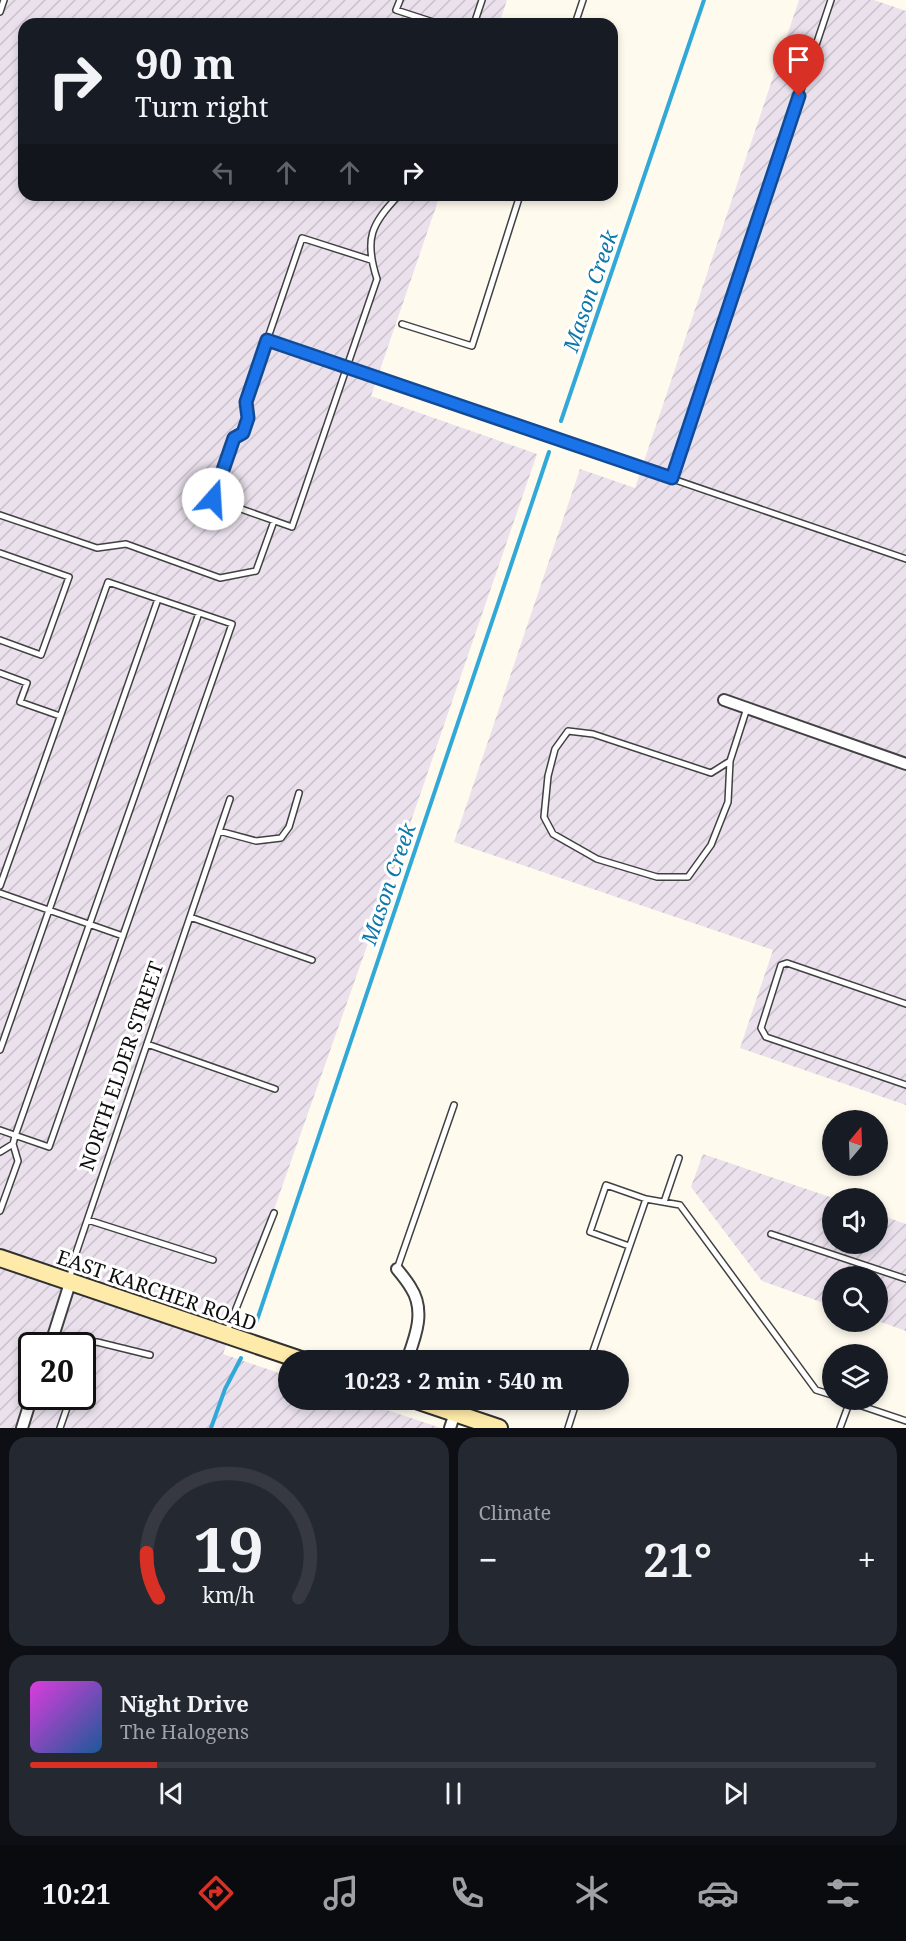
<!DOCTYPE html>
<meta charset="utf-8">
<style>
:root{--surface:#171b24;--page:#242831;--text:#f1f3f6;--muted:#9ea1a6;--line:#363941;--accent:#d93025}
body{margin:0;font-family:"Noto Serif",serif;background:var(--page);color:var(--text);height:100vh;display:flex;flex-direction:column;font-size:22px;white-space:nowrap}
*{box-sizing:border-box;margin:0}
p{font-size:20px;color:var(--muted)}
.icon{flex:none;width:33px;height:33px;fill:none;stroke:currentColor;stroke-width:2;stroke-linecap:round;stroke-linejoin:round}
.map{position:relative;height:1428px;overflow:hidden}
.sheet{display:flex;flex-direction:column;gap:9px;padding:9px;background:#0d0f14;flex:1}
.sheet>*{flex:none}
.hud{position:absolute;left:18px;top:18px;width:600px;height:183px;border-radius:18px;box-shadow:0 3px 9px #0003;background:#171b24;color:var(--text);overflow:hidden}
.needle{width:39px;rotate:19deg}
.fabs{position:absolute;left:822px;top:1110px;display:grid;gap:12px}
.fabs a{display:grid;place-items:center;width:66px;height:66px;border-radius:50%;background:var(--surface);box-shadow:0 3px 9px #0003;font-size:30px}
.speed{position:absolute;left:18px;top:1332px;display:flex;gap:12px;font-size:30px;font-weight:700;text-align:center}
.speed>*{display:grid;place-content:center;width:78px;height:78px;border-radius:50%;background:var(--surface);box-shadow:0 3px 9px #0003;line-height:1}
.speed .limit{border:3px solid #111;border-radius:9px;background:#fff;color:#111}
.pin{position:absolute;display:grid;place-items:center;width:51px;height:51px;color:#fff;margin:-62px -26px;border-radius:50% 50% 50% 0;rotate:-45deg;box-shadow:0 0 6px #0007}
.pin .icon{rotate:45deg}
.me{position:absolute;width:66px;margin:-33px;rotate:19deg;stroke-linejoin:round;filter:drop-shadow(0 0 4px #0008)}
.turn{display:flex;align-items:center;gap:21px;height:126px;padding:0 18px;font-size:27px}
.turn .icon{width:78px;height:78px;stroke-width:2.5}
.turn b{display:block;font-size:42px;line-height:51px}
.lanes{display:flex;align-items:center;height:57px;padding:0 18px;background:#0003;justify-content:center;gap:30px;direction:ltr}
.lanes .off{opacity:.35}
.big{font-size:45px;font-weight:700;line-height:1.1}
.sheet .tile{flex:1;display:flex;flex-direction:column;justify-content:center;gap:9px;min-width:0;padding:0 21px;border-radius:18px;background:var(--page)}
.sheet .dial{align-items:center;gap:0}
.dial svg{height:156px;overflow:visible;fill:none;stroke:var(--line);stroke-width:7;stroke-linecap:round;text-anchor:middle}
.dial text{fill:var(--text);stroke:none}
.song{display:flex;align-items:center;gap:18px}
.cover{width:72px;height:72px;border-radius:9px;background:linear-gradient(135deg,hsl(300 70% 55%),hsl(210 70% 35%))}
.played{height:6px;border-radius:3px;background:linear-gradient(90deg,var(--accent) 15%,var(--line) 15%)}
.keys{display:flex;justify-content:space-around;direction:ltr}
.heat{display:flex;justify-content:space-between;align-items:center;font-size:33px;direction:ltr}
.sheet .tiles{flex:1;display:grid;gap:9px;grid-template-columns:1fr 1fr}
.tile:last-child{grid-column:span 2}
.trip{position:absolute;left:278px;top:1350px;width:351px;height:60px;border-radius:30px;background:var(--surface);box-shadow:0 3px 9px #0003;font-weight:700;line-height:60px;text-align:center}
.tab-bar{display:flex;height:96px;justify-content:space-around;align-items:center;background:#090b0e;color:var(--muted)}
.tab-bar .icon{width:42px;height:42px}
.tab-bar .current{color:var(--accent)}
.tab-bar b{font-size:27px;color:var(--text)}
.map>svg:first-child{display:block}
</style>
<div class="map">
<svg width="906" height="1428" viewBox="0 0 906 1428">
<defs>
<pattern id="industrial-furrows" width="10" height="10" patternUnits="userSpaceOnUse" patternTransform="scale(1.5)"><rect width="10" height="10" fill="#eae1ed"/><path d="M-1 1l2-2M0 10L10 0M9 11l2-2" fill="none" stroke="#c8c0ca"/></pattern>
</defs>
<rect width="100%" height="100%" fill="#fffaee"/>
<path fill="url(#industrial-furrows)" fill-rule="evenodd" d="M 0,0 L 507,0 L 499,24 L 24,24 L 24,195 L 440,195 L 371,396 L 537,454 L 409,827 L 223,1354 L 288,1376 L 288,1400 L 357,1400 L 441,1428 L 0,1428 ZM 32,1346 L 82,1346 L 82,1396 L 32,1396 Z
M 799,0 L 874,0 L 906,11 L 906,1105 L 740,1048 L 773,950 L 454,842 L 580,469 L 635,488 Z
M 703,1154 L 833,1198 L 832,1244 L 878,1244 L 878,1214 L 906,1224 L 906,1331 L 878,1321 L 878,1276 L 832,1276 L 832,1306 L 762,1281 L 691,1187 Z"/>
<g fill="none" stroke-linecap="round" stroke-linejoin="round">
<path stroke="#30a9d8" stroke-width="4" d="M 561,421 L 704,0
M 255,1326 L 549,452
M 211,1428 L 225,1389 L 241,1358"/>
<g stroke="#414141" stroke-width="8">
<path id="lane" d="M 400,0 L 396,10 L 439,24
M 0,12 L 4,0
M 474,24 L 482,0
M 575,24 L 583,0
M 371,260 L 302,238 L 246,402 C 248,418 250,429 234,438 L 213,499 L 292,527 L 377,279 C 364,239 371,224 399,195
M 402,324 L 472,346 L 520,195
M 267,340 L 906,559
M 672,478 L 831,0
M 0,515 L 97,548 L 126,544 L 220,578 L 256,571 L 274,521
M 0,553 L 69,577 L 41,655 L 0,640
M 0,673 L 27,683 L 20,702 L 60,716
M 730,761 L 728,802 L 711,845 L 688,877 L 657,877 L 597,859 L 553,834 L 544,817 L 548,776 L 555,749 L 568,731 L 593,734 L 711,773 L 730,761 L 747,708
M 219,831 L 256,841 L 281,838 L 289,827 L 299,793
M 0,886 L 108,582 L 232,624 L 49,1147 L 0,1130
M 0,893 L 123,936
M 190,917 L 312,960
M 906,1004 L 787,963 L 781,965 L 761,1028 L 766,1037 L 906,1085
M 147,1044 L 275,1089
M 0,1050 L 158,599
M 0,1152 L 13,1144
M 664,1202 L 679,1158
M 0,1211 L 18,1161 L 13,1144 L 15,1136 L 199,613
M 88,1220 L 213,1260
M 771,1234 L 906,1279
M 629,1246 L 590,1232 L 606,1185 L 646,1199 L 680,1205 L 816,1390 L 832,1395
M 397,1269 L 454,1105
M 70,1278 L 73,1262 L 230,799
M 226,1334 L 274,1213
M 52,1339 L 74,1346
M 75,1346 L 97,1342 L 150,1355
M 590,1360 L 646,1199
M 82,1365 L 86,1344
M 844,1400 L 906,1421
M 60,1428 L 71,1396
M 568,1428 L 577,1400
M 840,1428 L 850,1401"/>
</g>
<g stroke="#414141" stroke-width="14">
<path id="street" d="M 724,700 L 906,764
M 397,1269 C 402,1275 407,1281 411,1288 C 426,1311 415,1338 407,1360
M 50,1346 L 70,1283
M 22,1428 L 32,1396
M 450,1428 L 455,1413"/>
</g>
<g stroke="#303030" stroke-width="20">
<path id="secondary" d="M 0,1258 L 301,1360
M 416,1400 L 499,1428"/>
</g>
<use href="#lane" stroke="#fff" stroke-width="5"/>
<use href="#street" stroke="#fff" stroke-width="10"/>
<use href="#secondary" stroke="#ffeba9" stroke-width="16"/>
</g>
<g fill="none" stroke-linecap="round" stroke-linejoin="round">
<g stroke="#114b97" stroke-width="15">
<path id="route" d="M 213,499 L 234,438 L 243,433 L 248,418 L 246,402 L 267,340 L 672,478 L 799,96"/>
</g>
<use href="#route" stroke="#1a73e8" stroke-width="10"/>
</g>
<g text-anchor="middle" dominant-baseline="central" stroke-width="6" stroke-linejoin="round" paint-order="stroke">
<g font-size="20" fill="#0e0e0e" stroke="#fff">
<text transform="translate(121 1066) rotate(-71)">NORTH ELDER STREET</text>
<text transform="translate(157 1290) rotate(19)">EAST KARCHER ROAD</text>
</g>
<g font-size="21" font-style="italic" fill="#0d78a9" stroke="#fff">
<text transform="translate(590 291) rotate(-71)">Mason Creek</text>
<text transform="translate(388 884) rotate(-71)">Mason Creek</text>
</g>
</g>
</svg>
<div class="fabs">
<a><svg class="needle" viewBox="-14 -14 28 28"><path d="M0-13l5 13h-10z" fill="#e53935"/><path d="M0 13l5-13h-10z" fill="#9ea1a6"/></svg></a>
<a><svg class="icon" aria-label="sound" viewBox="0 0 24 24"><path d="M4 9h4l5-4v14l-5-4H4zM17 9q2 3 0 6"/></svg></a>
<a><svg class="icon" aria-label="search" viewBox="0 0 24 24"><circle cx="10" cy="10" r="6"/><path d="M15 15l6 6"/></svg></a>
<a><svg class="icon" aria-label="layers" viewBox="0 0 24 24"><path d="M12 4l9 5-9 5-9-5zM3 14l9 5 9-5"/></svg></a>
</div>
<div class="speed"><div class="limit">20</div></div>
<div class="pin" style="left:799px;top:96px;background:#d93025"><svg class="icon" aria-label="arrive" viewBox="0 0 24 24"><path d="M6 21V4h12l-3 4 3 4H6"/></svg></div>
<svg class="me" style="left:213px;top:499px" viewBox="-20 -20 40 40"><circle r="19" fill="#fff"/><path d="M0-13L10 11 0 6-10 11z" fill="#1a73e8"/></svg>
<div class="trip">10:23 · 2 min · 540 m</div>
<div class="hud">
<div class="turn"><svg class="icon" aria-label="right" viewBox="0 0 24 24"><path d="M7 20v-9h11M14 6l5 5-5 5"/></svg><div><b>90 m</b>Turn right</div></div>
<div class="lanes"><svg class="icon off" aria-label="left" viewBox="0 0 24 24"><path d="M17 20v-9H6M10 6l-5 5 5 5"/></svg><svg class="icon off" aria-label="ahead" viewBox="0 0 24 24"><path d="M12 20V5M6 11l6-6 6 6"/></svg><svg class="icon off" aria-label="ahead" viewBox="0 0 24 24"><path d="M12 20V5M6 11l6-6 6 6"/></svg><svg class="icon" aria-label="right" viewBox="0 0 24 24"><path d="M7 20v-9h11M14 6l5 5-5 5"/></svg></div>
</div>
</div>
<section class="sheet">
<div class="tiles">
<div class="tile dial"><svg viewBox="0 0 100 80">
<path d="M14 69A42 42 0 1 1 86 69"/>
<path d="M14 69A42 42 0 0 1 8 46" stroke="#d93025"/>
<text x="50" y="56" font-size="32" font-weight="700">19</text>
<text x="50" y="72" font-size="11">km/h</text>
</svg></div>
<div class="tile"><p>Climate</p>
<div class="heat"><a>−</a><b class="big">21°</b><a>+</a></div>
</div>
<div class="tile">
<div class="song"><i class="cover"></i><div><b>Night Drive</b><p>The Halogens</p></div></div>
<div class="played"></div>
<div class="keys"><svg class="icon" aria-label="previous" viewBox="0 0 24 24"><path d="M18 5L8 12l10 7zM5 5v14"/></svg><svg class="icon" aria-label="pause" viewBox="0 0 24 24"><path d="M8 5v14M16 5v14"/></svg><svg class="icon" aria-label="next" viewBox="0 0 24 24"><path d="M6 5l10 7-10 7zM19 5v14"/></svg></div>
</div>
</div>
</section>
<nav class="tab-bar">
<b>10:21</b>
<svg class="icon current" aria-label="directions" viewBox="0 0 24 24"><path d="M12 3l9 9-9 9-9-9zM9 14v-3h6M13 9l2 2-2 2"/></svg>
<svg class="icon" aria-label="music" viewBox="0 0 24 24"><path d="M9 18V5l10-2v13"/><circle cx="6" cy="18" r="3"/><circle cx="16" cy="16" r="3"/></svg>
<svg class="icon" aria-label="phone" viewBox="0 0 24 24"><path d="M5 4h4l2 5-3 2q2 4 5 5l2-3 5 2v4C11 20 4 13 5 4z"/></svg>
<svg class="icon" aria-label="climate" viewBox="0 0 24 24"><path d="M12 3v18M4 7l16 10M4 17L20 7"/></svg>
<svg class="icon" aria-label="car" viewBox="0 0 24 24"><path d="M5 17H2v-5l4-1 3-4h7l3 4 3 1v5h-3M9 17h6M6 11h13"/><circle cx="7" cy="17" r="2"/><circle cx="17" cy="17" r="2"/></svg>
<svg class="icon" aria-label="filters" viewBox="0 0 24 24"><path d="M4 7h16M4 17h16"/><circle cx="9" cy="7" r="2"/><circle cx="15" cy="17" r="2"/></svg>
</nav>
